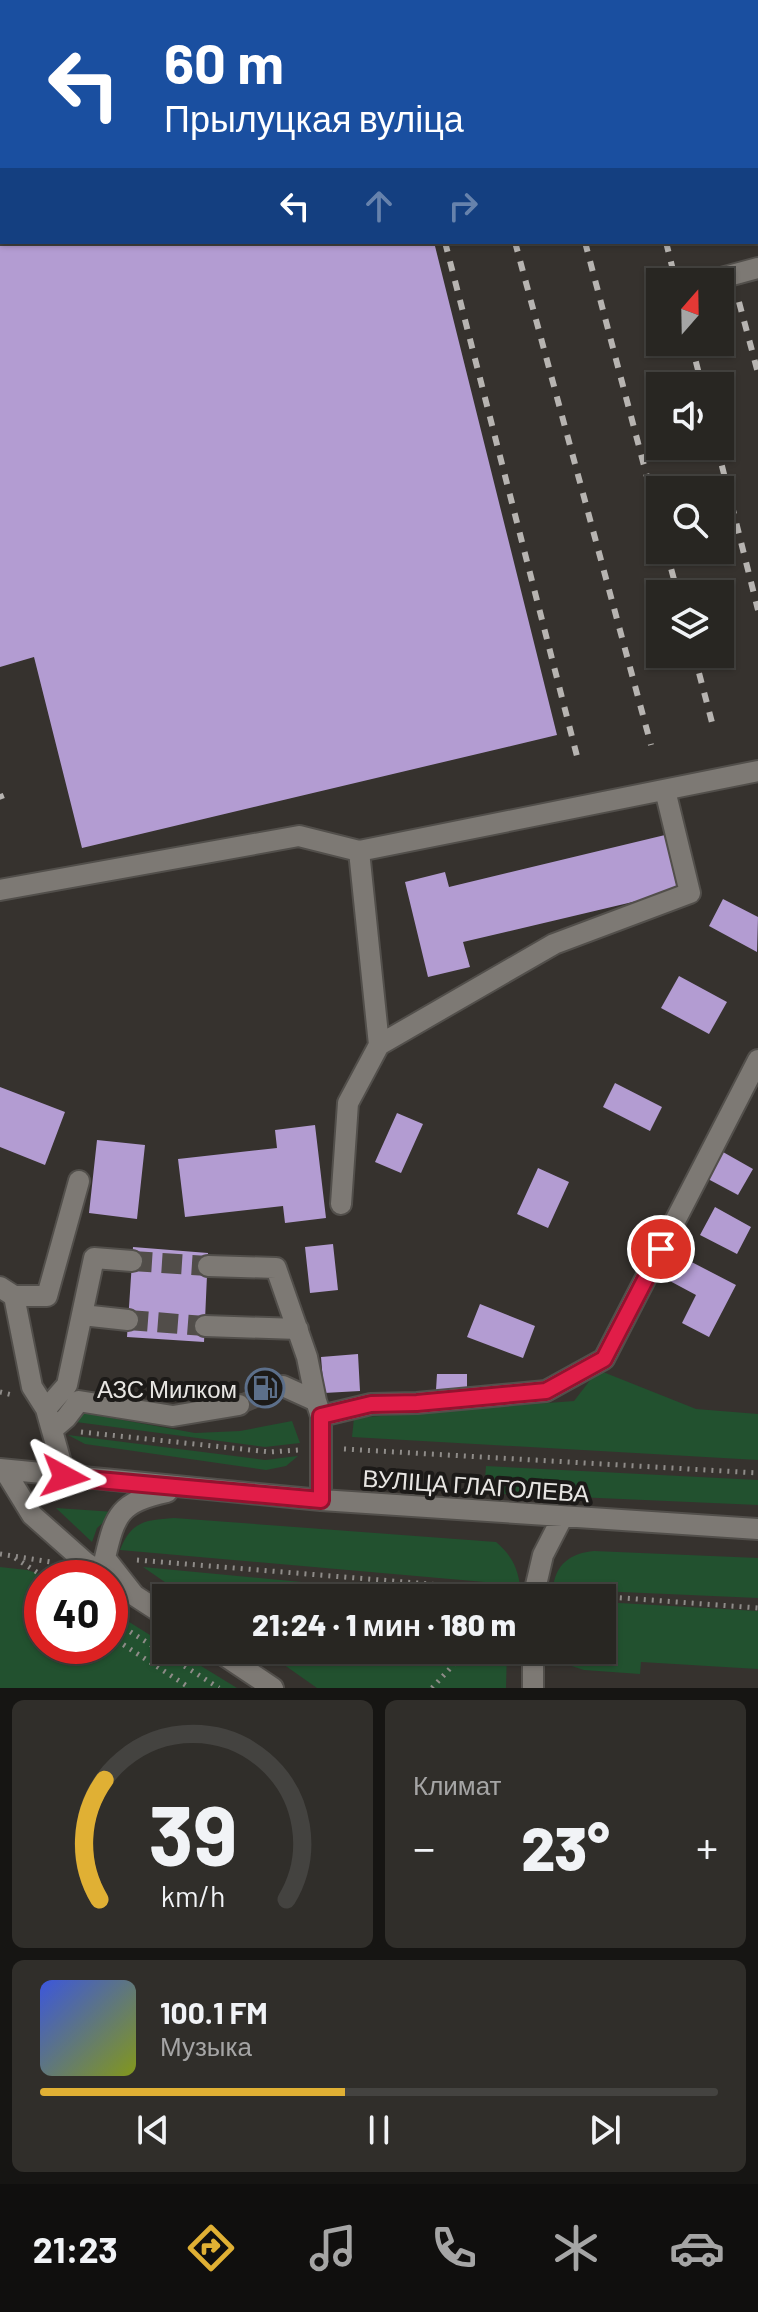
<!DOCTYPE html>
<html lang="ru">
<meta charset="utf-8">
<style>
:root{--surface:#282622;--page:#302e2a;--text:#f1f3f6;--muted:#a5a5a5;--line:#444340;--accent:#e0b034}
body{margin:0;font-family:Barlow,sans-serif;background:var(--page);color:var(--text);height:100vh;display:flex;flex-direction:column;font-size:30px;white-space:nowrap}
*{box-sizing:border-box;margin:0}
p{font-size:26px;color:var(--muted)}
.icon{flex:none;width:44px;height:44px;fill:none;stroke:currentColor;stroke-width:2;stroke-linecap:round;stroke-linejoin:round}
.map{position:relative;height:1688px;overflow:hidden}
.details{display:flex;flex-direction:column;gap:12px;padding:12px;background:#161513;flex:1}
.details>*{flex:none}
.guide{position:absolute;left:0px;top:0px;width:758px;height:244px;box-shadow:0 2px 6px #0004,0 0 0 2px var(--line);background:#1a4fa0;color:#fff;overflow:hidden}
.needle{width:52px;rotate:20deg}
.buttons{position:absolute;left:646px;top:268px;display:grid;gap:16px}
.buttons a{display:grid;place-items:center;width:88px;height:88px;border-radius:0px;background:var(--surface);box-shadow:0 2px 6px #0004,0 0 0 2px var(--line);font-size:40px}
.speed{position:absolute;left:24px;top:1560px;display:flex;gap:16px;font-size:40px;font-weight:700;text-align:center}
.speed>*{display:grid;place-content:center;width:104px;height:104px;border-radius:50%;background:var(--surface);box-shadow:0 2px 6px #0004,0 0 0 2px var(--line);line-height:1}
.speed .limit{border:12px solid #d22;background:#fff;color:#111}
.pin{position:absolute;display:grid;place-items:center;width:68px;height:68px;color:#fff;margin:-34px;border:4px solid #fff;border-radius:50%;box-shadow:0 2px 8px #0007}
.me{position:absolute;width:88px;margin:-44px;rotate:95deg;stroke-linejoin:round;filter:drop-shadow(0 0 6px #0008)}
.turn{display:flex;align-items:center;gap:28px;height:168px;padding:0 32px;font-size:36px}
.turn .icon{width:104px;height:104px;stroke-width:2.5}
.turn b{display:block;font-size:56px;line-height:68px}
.lanes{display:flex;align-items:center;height:76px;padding:0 32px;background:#0003;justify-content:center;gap:40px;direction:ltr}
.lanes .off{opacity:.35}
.big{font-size:60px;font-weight:800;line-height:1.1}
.details .tile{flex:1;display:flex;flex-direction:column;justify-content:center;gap:12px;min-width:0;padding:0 28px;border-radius:12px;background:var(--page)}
.details .dial{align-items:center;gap:0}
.dial svg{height:208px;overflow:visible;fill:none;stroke:var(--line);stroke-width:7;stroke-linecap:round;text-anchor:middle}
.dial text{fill:var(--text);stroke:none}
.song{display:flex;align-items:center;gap:24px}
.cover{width:96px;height:96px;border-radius:12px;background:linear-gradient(135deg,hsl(230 70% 55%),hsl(70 70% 35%))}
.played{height:8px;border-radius:4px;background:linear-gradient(90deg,var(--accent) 45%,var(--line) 45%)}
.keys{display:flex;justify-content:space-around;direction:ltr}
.heat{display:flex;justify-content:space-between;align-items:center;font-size:44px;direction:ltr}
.details .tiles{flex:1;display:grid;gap:12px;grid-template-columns:1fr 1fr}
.tile:last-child{grid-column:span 2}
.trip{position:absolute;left:152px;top:1584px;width:464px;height:80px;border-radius:0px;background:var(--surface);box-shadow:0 2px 6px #0004,0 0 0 2px var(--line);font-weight:800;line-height:80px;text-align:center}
.menu{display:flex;height:128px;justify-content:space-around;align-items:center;background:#100f0e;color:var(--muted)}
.menu .icon{width:56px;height:56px}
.menu .selected{color:var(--accent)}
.menu b{font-size:36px;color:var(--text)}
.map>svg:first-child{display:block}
</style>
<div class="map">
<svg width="758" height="1688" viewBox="0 0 758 1688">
<rect width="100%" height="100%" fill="#36322e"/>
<path fill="#22512f" d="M 598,1370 L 696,1409 L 758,1414 L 758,1460 L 352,1437 L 354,1418 L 574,1401 Z
M 78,1412 L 195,1433 L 240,1431 L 292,1421 L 300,1443 L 265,1447 L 76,1422 L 74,1418 Z
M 68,1435 L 265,1460 L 298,1456 L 286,1466 L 266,1470 L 85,1444 Z
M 486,1466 L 758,1480 L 758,1505 L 484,1493 Z
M 56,1508 L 115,1512 L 97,1528 L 92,1542 Z
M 174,1518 L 496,1542 C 511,1555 517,1566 520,1585 L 120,1550 C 131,1521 146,1520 174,1518 Z
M 594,1551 L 758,1558 L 758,1598 L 553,1589 C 555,1564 571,1553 594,1551 Z
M 0,1567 L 27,1570 L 52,1578 L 42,1578 L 42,1646 L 110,1646 L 110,1610 L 166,1645 L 166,1650 L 175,1650 L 237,1688 L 0,1688 Z
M 143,1567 L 472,1598 L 188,1598 Z
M 602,1602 L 758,1611 L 758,1669 L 641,1662 L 640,1674 L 584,1670 L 559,1662 L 551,1650 L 602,1650 Z
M 263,1650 L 507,1650 L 506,1688 L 317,1688 Z"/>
<path fill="#b39cd2" d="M 0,242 L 434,242 L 557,735 L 82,848 L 34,657 L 0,667 Z
M 665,835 L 679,891 L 463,942 L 470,967 L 428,977 L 405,882 L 445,872 L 449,887 Z
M 723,899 L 758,917 L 757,952 L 709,926 Z
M 679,976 L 727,1002 L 709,1034 L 661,1008 Z
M 615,1083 L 662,1107 L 650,1131 L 603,1107 Z
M 0,1087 L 65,1112 L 45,1165 L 0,1147 Z
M 397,1113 L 423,1124 L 401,1173 L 375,1162 Z
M 315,1125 L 326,1218 L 285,1223 L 283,1206 L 185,1217 L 178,1159 L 277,1148 L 275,1130 Z
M 97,1140 L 145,1145 L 137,1219 L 89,1213 Z
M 723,1152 L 753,1169 L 738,1195 L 708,1179 Z
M 538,1168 L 569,1182 L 548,1228 L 517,1214 Z
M 715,1207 L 751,1227 L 737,1254 L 700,1235 Z
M 333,1244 L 338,1290 L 310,1293 L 305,1247 Z
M 133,1247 L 208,1253 L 204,1342 L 127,1337 Z
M 680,1256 L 736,1285 L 709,1337 L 682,1323 L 696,1295 L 668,1280 Z
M 480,1304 L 535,1326 L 523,1358 L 467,1337 Z
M 358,1354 L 360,1391 L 324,1393 L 321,1357 Z
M 437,1374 L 467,1374 L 467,1390 L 436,1390 Z"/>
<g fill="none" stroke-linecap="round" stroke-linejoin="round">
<path stroke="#514d49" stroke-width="20" stroke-dasharray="20 10" stroke-linecap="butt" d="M 132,1261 L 208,1266
M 128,1320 L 205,1326
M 239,1405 L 283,1386"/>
<g stroke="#524f4b" stroke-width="24">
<path id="minor" d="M 484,0 L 484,2
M 706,282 L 758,268
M 0,890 L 299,836 L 359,851
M 379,1045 L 554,944 L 690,893 L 665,790
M 341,1204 L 348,1103 L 379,1045 L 359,851 L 758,771
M 208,1266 L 276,1268 L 307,1357 L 316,1401 L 321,1416 L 321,1500
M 0,1287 L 14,1296 L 32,1387 L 46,1409 L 65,1477
M 14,1296 L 47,1296 L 79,1181
M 82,1315 L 128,1320
M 205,1326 L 298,1329
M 283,1386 L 316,1401
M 46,1409 L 67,1385 L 94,1258 L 132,1261
M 321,1416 L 371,1404 L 417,1403 L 546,1391 L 604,1359 L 758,1060
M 52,1430 L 66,1418 L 79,1401 L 173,1416 L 239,1405
M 0,1469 L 321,1500 L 758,1529
M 5,1471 L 32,1515 L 85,1562 L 109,1578
M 126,1590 L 166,1616
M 134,1595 L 105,1558 C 115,1514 120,1502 167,1492
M 533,1598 L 543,1555 L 562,1518
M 216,1650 L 273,1688
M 533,1688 L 533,1650"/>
</g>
<path stroke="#8f8c89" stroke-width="5" stroke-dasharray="2 6" stroke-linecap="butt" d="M 0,1392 L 12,1395
M 81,1432 L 270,1452 L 298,1450
M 344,1449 L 758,1473
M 0,1554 L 51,1562
M 15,1558 L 46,1578
M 137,1560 L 514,1591
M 556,1593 L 758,1608
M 110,1619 L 219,1688
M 110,1636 L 190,1688
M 432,1688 L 467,1650"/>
<use href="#minor" stroke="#7d7974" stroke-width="20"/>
<path stroke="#b7b4b1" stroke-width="6" stroke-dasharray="10 10" stroke-linecap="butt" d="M 520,0 L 521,2
M 605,0 L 606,2
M 671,0 L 671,2
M 706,0 L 707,2
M 756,201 L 758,209
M 445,242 L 579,764
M 515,242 L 651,745
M 585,242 L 660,526
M 666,242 L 676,282
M 739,302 L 758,373
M 691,342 L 702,386
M 717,446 L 758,610
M 666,550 L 678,594
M 694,654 L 714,730
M 0,794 L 2,799"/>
</g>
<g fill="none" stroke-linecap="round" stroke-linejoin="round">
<g stroke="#92132f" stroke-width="20">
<path id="route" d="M 65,1477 L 321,1500 L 321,1416 L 371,1404 L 417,1403 L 546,1391 L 604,1359 L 661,1249"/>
</g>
<use href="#route" stroke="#e11d48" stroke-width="14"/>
</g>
<defs>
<g id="fuel-ring" transform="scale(2)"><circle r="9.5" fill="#1c1a18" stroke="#5c6f8a" stroke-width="1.5"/><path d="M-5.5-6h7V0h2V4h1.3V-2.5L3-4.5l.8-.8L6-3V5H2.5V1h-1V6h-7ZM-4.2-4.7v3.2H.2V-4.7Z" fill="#5c6f8a"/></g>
</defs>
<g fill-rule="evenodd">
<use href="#fuel-ring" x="265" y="1388"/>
</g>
<g text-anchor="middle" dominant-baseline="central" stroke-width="8" stroke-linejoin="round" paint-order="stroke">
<g font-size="24" fill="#e8e6e3" stroke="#1c1a18" text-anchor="end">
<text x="237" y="1388">АЗС Милком</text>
</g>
<g font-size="24" fill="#e8e6e3" stroke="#1c1a18">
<text transform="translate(476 1485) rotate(4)">ВУЛІЦА ГЛАГОЛЕВА</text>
</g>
</g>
</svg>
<div class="buttons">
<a><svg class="needle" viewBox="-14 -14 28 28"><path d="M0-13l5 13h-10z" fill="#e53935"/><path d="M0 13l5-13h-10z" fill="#a5a5a5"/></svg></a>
<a><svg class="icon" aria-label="sound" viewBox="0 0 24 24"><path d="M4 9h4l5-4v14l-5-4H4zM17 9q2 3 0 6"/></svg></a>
<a><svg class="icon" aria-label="search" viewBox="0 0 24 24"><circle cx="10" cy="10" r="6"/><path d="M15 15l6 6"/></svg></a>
<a><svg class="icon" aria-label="layers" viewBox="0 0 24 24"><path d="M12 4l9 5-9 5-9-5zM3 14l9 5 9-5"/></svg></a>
</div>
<div class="speed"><div class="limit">40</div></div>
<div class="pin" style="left:661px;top:1249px;background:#d93025"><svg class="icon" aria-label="arrive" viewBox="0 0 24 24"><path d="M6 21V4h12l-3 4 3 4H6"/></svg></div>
<svg class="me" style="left:65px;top:1477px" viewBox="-20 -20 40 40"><path d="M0-17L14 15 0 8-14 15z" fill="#e11d48" stroke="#fff" stroke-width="4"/></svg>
<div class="trip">21:24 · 1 мин · 180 m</div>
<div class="guide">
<div class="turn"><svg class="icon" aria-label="left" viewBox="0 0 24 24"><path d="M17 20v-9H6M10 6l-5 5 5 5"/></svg><div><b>60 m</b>Прылуцкая вуліца</div></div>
<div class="lanes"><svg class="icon" aria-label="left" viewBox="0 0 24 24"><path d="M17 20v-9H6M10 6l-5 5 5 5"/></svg><svg class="icon off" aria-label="ahead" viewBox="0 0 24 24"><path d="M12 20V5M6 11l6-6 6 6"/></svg><svg class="icon off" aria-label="right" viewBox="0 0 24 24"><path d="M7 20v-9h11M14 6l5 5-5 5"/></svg></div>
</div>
</div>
<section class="details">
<div class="tiles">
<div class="tile dial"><svg viewBox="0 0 100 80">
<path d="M14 69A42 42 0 1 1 86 69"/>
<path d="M14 69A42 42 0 0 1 16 23" stroke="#e0b034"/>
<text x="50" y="56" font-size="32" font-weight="700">39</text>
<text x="50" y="72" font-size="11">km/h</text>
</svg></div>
<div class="tile"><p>Климат</p>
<div class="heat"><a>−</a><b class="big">23°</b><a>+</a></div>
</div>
<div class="tile">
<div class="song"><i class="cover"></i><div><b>100.1 FM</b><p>Музыка</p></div></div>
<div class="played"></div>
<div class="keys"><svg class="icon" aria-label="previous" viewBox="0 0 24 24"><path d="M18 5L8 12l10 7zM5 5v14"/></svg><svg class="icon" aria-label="pause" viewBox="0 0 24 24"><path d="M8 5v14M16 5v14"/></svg><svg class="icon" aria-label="next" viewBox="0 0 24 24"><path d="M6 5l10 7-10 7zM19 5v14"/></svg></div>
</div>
</div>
</section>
<nav class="menu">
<b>21:23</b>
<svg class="icon selected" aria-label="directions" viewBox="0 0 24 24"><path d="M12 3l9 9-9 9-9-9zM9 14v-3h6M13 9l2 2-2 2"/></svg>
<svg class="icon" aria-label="music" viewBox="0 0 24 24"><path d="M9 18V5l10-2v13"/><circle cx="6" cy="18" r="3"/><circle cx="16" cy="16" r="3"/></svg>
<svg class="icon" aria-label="phone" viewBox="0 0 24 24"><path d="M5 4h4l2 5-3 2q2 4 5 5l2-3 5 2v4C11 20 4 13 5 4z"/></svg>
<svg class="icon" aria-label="climate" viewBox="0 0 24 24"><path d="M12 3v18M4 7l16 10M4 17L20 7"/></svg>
<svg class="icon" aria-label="car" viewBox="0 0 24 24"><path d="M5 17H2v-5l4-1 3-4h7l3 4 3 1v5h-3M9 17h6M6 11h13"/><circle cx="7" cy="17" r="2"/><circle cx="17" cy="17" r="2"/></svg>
</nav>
